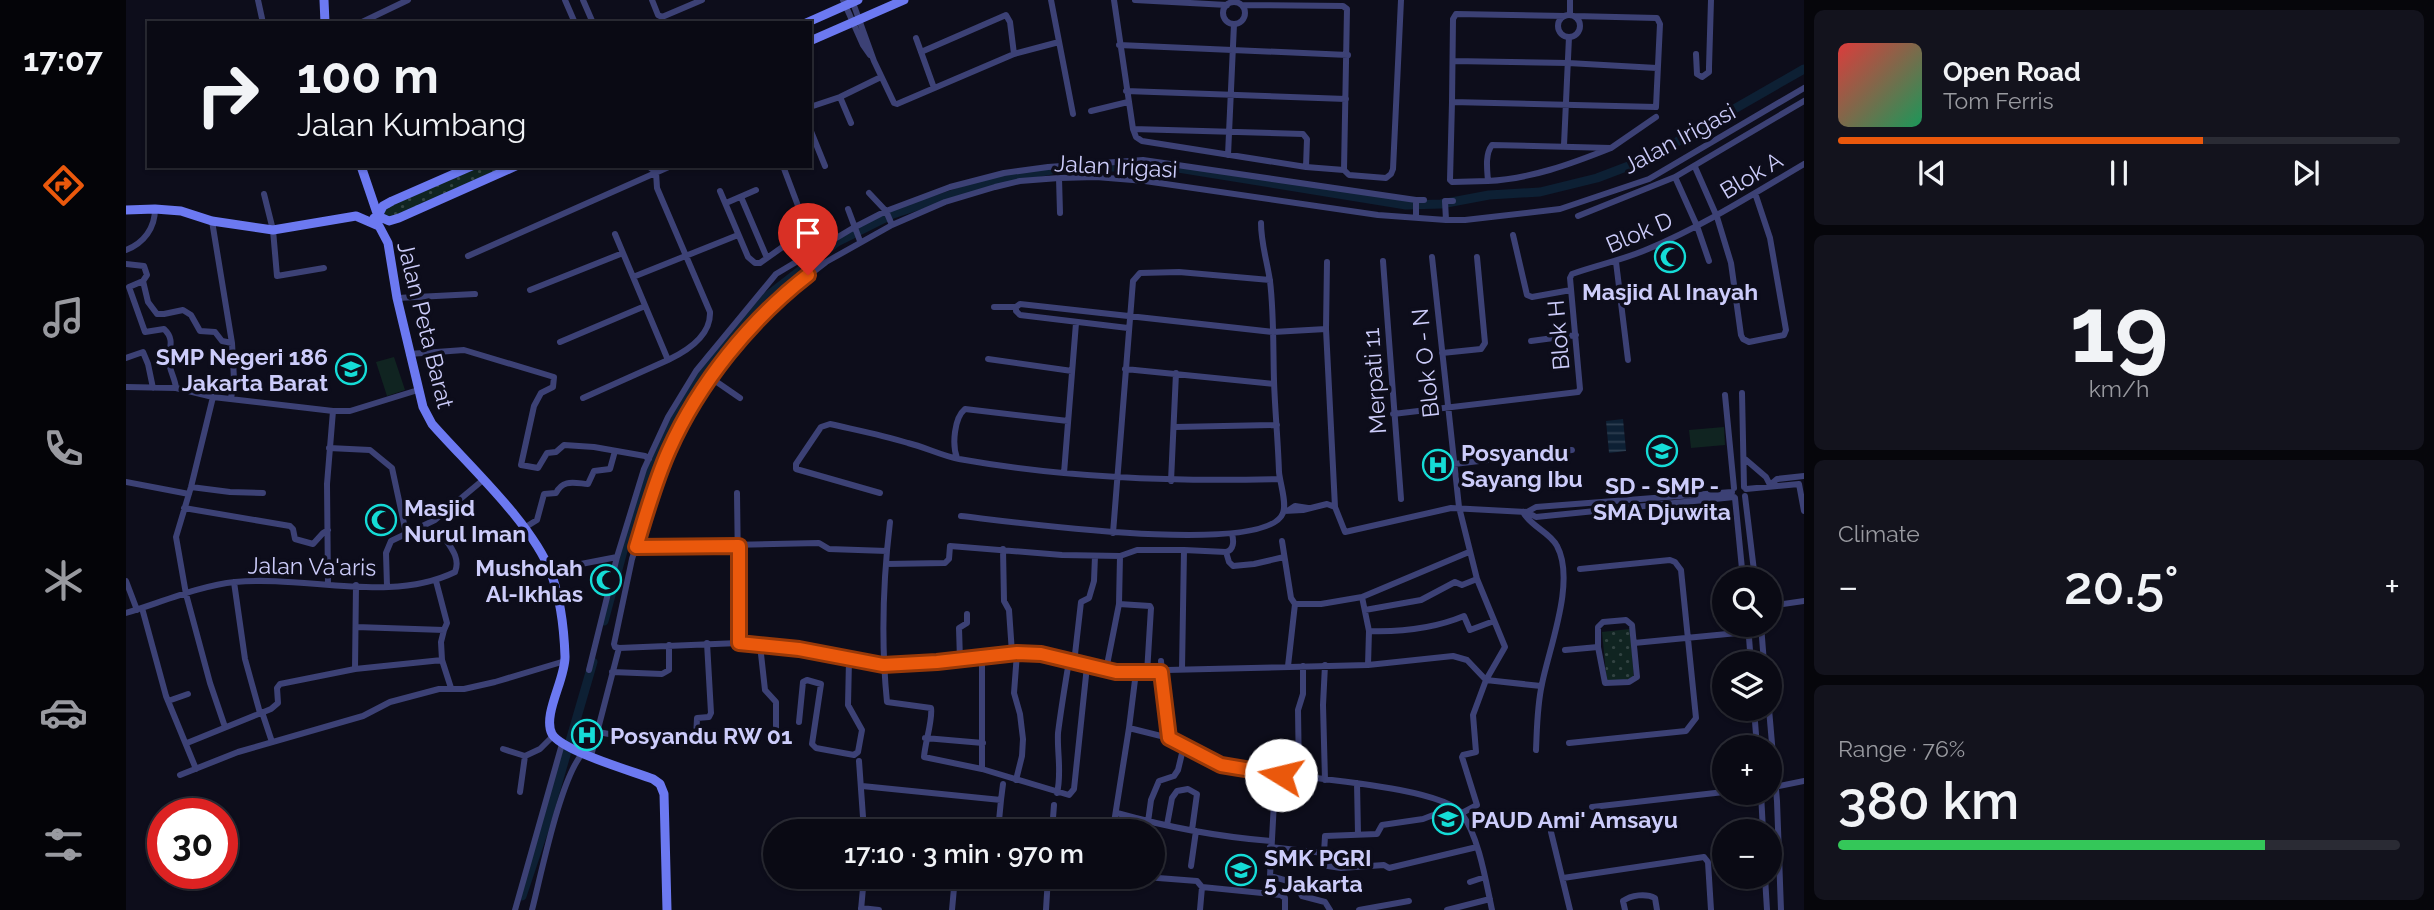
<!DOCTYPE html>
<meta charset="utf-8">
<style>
:root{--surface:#0a0a14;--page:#13131d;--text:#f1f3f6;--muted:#999aa0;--line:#2a2b34;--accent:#ea580c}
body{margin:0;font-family:Raleway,sans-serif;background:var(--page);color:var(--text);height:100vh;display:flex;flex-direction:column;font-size:26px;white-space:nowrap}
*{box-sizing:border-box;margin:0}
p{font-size:23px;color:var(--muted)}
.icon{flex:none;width:38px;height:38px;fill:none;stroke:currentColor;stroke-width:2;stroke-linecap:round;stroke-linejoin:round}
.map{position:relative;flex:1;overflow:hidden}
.sheet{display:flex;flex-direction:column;gap:10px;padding:10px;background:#06060b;width:630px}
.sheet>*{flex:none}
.hud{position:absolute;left:21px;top:21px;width:665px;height:147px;border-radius:0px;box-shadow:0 2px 5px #0004,0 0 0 2px var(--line);background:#0a0a14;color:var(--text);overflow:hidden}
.controls{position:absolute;left:1586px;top:567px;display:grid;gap:14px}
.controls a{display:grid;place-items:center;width:70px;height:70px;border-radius:50%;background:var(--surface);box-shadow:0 2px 5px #0004,0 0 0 2px var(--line);font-size:35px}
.speed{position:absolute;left:21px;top:798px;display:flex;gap:14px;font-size:35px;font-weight:700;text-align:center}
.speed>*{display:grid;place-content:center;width:91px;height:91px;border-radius:50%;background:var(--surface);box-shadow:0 2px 5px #0004,0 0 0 2px var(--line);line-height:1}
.speed .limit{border:10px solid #d22;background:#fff;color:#111}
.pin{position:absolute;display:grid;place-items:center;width:60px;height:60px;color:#fff;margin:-72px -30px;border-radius:50% 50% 50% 0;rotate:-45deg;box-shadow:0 0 7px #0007}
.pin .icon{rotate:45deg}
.me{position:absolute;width:77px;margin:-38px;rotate:279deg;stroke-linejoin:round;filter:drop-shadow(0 0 5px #0008)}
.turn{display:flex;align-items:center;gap:24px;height:147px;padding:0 35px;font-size:32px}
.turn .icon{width:91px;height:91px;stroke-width:2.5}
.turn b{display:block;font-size:49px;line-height:60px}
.big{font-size:52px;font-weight:600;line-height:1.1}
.sheet .card{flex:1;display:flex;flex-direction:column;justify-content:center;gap:10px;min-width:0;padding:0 24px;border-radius:10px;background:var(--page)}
.sheet .dial{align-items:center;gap:0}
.dial b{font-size:91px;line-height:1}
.song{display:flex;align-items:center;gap:21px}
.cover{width:84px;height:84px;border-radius:10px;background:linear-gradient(135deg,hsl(0 70% 55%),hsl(150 70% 35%))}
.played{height:7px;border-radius:4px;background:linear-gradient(90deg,var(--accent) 65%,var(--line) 65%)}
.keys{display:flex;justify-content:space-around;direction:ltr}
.heat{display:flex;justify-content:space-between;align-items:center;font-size:38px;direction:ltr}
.charge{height:10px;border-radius:5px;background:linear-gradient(90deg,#34c759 76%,var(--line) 0)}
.trip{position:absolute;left:637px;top:819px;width:402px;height:70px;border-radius:35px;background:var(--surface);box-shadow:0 2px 5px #0004,0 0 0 2px var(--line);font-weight:600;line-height:70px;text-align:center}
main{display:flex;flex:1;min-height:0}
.tab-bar{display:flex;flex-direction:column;width:126px;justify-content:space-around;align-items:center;background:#040408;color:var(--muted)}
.tab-bar .icon{width:49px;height:49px}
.tab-bar .selected{color:var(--accent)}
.tab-bar b{font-size:32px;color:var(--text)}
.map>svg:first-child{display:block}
</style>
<main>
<nav class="tab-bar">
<b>17:07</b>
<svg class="icon selected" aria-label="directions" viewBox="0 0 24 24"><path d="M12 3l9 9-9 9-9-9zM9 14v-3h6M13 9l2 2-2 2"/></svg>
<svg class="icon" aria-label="music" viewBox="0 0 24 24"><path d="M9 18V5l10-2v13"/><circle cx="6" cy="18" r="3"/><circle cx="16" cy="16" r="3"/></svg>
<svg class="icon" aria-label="phone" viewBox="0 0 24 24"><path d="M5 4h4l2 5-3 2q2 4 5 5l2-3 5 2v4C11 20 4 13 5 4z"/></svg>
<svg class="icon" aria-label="climate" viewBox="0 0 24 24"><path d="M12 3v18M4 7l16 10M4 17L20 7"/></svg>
<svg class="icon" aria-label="car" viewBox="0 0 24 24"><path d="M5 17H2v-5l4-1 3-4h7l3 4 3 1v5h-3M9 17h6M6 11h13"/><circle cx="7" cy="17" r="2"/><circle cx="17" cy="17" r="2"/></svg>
<svg class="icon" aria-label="filters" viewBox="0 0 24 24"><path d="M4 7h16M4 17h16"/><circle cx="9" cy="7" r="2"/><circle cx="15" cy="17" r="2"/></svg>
</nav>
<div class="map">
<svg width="1678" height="910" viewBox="0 0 1678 910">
<defs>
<pattern id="green-dots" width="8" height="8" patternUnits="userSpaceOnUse" patternTransform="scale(1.75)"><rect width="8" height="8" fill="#102421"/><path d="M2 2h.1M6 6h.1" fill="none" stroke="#324342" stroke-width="1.8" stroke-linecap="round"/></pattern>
<pattern id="water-rules" width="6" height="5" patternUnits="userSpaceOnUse" patternTransform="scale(1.75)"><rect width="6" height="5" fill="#0d2034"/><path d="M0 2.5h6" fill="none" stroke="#2f3f52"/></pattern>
</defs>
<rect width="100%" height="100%" fill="#0d0d1b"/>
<path fill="url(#green-dots)" d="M 346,166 L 390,166 L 273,218 L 252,216 L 266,201 Z
M 1504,629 L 1508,680 L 1481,683 L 1476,632 Z"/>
<path fill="#102421" d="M 268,357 L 279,390 L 261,396 L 250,362 Z
M 1598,427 L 1599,445 L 1565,448 L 1563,430 Z"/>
<path fill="url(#water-rules)" d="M 1497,419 L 1500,451 L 1483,453 L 1480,421 Z"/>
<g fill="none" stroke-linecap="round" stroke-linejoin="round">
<path stroke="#0d2034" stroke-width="9" d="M 953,167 L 1046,167 L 1280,205 L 1315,204 L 1363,195 L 1414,192 L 1471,178 L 1521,159 L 1678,69
M 478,621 L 504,525 L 538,434 L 583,357 L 640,297 L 711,242 L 767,214 L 867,181 L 936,168
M 396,896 L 419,827 L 467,662"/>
<path stroke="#3c4175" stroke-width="6" d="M 132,0 L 137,23
M 439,0 L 449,23
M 457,0 L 467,23
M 526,0 L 532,15 L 536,17 L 576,0
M 717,0 L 737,45 L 744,55
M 726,0 L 748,61 L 768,103 L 771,104 L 888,54 L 933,42
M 925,0 L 947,114
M 988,0 L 1007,129 L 1010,137 L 1016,141 L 1180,167 L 1218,170 L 1223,175 L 1260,178 L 1265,174 L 1267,169 L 1275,0
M 1009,0 L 1101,5
M1097 13a11 11 0 1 1 22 0a11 11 0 1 1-22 0Z
M 1116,5 L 1217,6 L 1221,9 L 1218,170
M 1444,15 L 1444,0
M1432 26a11 11 0 1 1 22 0a11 11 0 1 1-22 0Z
M 234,23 L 282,0
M 790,38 L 808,88
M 993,45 L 1222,55
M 795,52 L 880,15 L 884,22 L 888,54
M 1570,54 L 1571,74 L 1576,77 L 1583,72 L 1583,67 L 1585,0
M 1327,61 L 1442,63 L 1531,68
M 1000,91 L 1220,99
M 714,97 L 725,123
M 1326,102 L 1327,19 L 1330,14 L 1439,16
M 684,107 L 714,97 L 755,77
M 965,111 L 1002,102
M 684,129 L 699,166
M 1007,129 L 1177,134 L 1181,139 L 1180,167
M 1438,145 L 1443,37
M 1485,148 C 1445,164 1404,179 1362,181 C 1361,169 1359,154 1366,145 L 1485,148 L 1530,117
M 1102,155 L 1108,24
M 522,166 L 530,172 L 531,188 L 584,312 C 585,335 561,351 542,360
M 1569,167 L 1591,217 L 1605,263 L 1615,335 L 1617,339 L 1623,342 L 1658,335 L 1660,330 L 1644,238 L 1629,193
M 1549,177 L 1571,226 L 1583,261
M 933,178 L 934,213
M 1362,181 L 1326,182 L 1324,180 L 1326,102 L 1530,107 L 1534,24 L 1531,18 L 1448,16
M 594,191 L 622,257 L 629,263 L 634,263 L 679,231 L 680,227 L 657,166
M 743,193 L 760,211 L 766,225
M 138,194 L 147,230 L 151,276 L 198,268
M 615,197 L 641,258
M 600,203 L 630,190
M 722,209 L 734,241
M 1452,216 L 1549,177 L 1678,101
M 1290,217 L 1290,200 L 1298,200
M 1320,220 L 1319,201 L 1327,201
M 86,221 L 106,343 L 108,379 L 105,399
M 1387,235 L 1401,295 L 1406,297 L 1445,290
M 0,250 C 18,243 29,228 29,209
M 342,256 L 545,166
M 1306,257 L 1333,507 L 1351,579 L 1379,647 L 1360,680 L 1347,715 L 1350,752 L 1337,755 L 1336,757 L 1351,805 L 1336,813
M 1257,261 L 1275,499
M 1201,262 L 1200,329 L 1209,507 L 1219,532 L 1325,508 L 1401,512 L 1410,517 L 1608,497
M 1490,262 L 1502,360
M 0,264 L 18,266 L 21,275 L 17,281 L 3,287 L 19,332 L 38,329 C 50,340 42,350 43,360 C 43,370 49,378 50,388
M 507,277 L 612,235
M 17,281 L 22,302 L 31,314 L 38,314 L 57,310 L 65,315 L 74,331 L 89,332 L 96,341 L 106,343
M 404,290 L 497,253
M 271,298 L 349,294
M 868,307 L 890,307 L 894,304 L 1147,332 L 1200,329
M 890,307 L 890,311 L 894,315 L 1002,328
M 1405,341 L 1450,335
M 434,342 L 519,306
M 1316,353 L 1355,349 L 1359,343 L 1351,257
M 283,354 L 338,350 L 428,377 L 427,387 L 415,393 L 408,406 L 395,465 L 412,468 L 421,453 L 430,452 L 438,445 L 468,447 L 519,456 L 523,459
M 0,358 L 17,352 L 22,364 L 27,388
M 862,359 L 946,371
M 999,369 L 1148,384
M 585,378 L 614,398
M 0,387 L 50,388 L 87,397 L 207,411 L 224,411 L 292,390
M 1616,393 L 1618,487
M 1599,395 L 1608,488
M 87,397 L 65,487 L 50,537 L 60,594 L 84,683 L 99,727
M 457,398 L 542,360 L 489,234
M 1267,414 L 1452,392 L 1454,389 L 1444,278 L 1446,274 C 1471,265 1497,260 1522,249 C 1577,226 1627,194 1678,164
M 1049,427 L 1151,425
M 203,448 L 244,450 L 266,468 L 280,533
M 831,458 C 826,445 828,418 839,409 L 942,421
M 1619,459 L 1640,477 L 1644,485 L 1651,479 L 1678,476
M 1328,464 L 1446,450
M 938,473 L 950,323
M 1045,481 L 1050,373
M 0,482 L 63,494
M 65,487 L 104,492 L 137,493
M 1620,489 L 1673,484 L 1678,511
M 611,493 L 613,643
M 754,493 L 670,469 L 670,464 L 695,427 L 704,424 C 730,430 756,435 782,443 C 799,447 816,456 833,459 C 939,478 1046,482 1154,479
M 1619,496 L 1629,579
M 1609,498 L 1617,579
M 58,508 L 164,526 L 167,529 L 169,539 L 187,544 L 197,533 L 202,530
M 1163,510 L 1169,506 L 1182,508
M 1158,511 L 1177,510 L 1201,504 L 1209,507
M 1397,512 C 1405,527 1424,532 1431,546 C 1450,581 1423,648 1416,684 C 1411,706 1411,728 1410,750
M 1401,512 L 1410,507 L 1606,492
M 835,516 C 881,521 1140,558 1157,513 C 1161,503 1154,483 1153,472 C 1152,441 1149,411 1148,381 C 1147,348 1148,314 1144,281 C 1141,261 1135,243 1135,223
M 764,522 C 757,581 755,643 761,702 L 805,708 C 807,719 799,743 798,757 L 856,769 L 943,795 L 948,789 L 961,666
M 398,528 L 411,520 L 418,494 L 430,493 C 437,479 448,483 462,484 L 468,471 L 484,469 L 489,451
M 987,533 L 1007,281 L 1014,273 L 1053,272 L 1144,280
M 1156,541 L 1165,598 L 1169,604 L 1195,604 L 1236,597 L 1343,552
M 510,547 L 693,543 L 703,549 L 761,551
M 877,549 L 878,601 L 883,610 L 886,653
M 1100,552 L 1103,562 L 1107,566 L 1128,564 L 1158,557
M 760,564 L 819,563 L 823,559 L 824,546 L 936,555 L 994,556 L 1011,550 L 1058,550
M 424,570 L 491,557
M 0,581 L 11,610
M 108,582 L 119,659 L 134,713
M 202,585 L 201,484 L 207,411
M 261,586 L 260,553 L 265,541 L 309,520 L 357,480
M 1236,597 L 1243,631 L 1242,665
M 993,604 L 1024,606 L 1025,608 L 1021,673
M 1643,606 L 1678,601
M 16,608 L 40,696 L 70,769
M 1239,610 L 1295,600 L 1329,582 L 1336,585 L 1351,579
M 0,613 C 33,603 76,585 109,582 C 180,575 263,604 329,572 C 334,560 327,550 320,540
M 1500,620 L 1506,625 L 1511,677 L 1503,682 L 1479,683 L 1472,647 L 1472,627 L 1477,622 Z
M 1622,625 L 1625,663
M 1635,625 L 1638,663
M 230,627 L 318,630 L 321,623 L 310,581
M 1243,631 C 1276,632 1307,629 1338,616 L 1344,630 L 1368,621
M 1508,643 L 1622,632
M 634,645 L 639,690 L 650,702 L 650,734
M 493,648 L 489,647 L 488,644 L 506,559 L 533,476 L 544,448 L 573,395 L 601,355 L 665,289 L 700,262 L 766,225 L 819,202 L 869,187 L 894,181 L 933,178 L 970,177 L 1019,181 L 1252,215 L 1320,220 L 1339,220 L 1434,209 L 1523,179 L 1678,88
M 493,648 L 613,643 L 673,649 L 757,665 L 834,660 L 886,653 L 915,654 L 990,672 L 1029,673 L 1041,670 L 1242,665 L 1327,656 L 1341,660 L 1360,680 L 1415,686
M 1439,650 L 1472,647
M 316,660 L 315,642 L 318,630
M 834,660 L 833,628 L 841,623 L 841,614
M 1035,661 L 1041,734 L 1046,740 C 1063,747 1080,761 1098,765 C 1143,777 1314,783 1336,814 C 1353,837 1360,882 1366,910
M 948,663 L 955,602 L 963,598 L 968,581 L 969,556
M 1199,665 L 1197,705 L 1199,780
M 1162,666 L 1169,604
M 229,669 L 230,585
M 1056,669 L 1058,550 L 1100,552 C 1108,550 1108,541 1106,534
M 463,670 L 491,557 L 518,469 L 542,417 L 570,371 L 650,274 L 727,228 L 760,211 L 824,187 L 878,173 L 922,167 L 1017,160 L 1290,200
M 980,670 L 993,604 L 994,556
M 486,672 L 536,674 L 543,670 L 543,645
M 42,701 L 62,694
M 1628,709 L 1631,747
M 1643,709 L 1651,801 L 1655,910
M 136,712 L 146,742
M 673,722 L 677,682 L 681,680 L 695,684 L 686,744 L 690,748 L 728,755 L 732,752 L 736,730 L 722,705 L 723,660
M 1003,728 L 1043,738
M 471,732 C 498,736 545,749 570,739 L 571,718 L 583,717 L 585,713 L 581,643
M 799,738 L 857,743
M 61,743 L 145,709 L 152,703 L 151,688 L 154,684 L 229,669 L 316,660 L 325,688
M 1443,743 L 1560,731 L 1570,718 L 1555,570 L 1549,562 L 1544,560 L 1454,569
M 377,749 L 399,756 L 414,749 L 427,736
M 465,756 L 493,648
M 733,761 L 738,831
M 856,769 L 856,657
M 1137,773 L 1135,796 L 1148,802 L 1144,876 L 1169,883 L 1176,896 L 1199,902 L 1204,910
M 54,775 L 112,752 L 237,716 L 264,702 L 313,689 L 338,689 L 369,682 L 439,661
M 1173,777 L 1172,710 L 1177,694 L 1177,666
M 890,780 L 896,756 L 897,739 L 894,714 L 888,693 L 891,653
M 1231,783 L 1232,834
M 736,786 L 875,800 L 872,831
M 1643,788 L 1678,781
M 394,792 L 399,756
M 931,793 C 936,773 931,753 932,733 C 935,709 939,685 943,661
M 1635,793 L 1637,831
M 875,800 L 877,784
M 1466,807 L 1598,792
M 991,813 C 1041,827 1093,837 1145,841
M 1022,822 L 1025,800 L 1033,781 L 1048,776 L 1052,770 L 1058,745
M 1041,825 L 1046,798 L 1051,791 L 1062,789 L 1071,794 L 1066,830
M 987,829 L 1003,728 L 1010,672
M 926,831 L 928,805
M 1425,832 L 1444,910
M 1144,847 L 1198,853 L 1202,866 L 1215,868 L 1258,865 L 1263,868 L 1351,847
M 1198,853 L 1199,836 L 1251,834 L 1256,825 L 1297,819 L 1328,807
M 1065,866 L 1070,831
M 1019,877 L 1071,881 L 1076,887 L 1155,895 L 1159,898 L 1159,910
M 1639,877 L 1641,910
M 1437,878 L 1578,857 L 1582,862 L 1585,910
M 1344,882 L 1359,877
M 735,908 L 753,910
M 389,910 L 436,744
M 406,910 C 415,875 435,776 457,753
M 735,910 L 738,877
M 826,910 L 829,877
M 920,910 L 922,877
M 1074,910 L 1076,887
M 1233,910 L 1283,901
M 1321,910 L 1364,899
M 1499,910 L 1497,901 C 1505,895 1520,893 1529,898 L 1531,910"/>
<path stroke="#6c79f1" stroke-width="9" d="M 198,0 L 199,23
M 680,23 L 732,0
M 684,41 L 778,0
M 235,166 L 252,216
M 0,210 L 29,209 L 55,211 L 86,221 L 147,230 L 230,216 L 253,226 L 262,243 L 271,298 L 297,407 L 306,424 C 342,465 406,523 425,573 C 435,600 438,628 439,656 C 440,678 416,715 426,734 C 436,751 506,771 527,779 L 534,784 L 538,794 L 541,910
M 252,216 L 263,221 L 273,218 L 390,166
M 248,218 L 252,216 L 257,206 L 266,201 L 346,166"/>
</g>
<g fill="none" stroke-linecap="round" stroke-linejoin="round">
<g stroke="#983908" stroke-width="18">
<path id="route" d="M 682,275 C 624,320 573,383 543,450 C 529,481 520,514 510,547 L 613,546 L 613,643 L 673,649 L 757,665 L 811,662 L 891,653 L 915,654 L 990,672 L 1035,672 L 1043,738 L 1095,765 L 1155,775"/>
</g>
<use href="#route" stroke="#ea580c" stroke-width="12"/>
</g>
<defs>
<g id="mosque-ring" transform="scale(1.575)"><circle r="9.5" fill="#0d0d1b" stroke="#15dcd7" stroke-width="1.5"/><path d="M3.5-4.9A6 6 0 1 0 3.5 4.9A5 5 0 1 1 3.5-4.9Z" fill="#15dcd7"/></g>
<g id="school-ring" transform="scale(1.575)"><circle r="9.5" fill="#0d0d1b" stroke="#15dcd7" stroke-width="1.5"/><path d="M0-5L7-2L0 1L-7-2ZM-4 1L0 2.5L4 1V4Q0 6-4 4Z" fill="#15dcd7"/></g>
<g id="hospital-ring" transform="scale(1.575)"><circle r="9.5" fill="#0d0d1b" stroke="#15dcd7" stroke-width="1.5"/><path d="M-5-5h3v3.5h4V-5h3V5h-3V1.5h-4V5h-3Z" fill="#15dcd7"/></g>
</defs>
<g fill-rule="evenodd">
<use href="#mosque-ring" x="1544" y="257"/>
<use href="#school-ring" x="225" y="369"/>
<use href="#school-ring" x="1536" y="451"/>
<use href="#hospital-ring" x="1312" y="465"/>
<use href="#mosque-ring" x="255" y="520"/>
<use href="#mosque-ring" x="480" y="580"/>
<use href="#hospital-ring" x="461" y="735"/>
<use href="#school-ring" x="1322" y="819"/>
<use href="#school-ring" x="1115" y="870"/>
</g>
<g text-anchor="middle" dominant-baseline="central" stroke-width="7" stroke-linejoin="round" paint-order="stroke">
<g font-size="23" fill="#ccccfa" stroke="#0d0d1b">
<text transform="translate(1553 138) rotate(-28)">Jalan Irigasi</text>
<text transform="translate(990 166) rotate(3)">Jalan Irigasi</text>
<text transform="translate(1625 175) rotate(-31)">Blok A</text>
<text transform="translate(1513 232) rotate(-23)">Blok D</text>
<text transform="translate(300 325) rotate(76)">Jalan Peta Barat</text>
<text transform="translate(1432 335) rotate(-95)">Blok H</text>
<text transform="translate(1299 363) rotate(-96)">Blok O - N</text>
<text transform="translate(1248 381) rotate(-94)">Merpati 11</text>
<text transform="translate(186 566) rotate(1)">Jalan Va'aris</text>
</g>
<g font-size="23" font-weight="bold" fill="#ccccfa" stroke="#0d0d1b" text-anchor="start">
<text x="1544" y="291" text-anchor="middle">Masjid Al Inayah</text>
<text x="202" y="356" text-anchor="end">SMP Negeri 186<tspan x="202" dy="26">Jakarta Barat</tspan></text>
<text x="1335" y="452">Posyandu<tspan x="1335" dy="26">Sayang Ibu</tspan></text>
<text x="1536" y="485" text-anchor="middle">SD - SMP -<tspan x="1536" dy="26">SMA Djuwita</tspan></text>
<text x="278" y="507">Masjid<tspan x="278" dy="26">Nurul Iman</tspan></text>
<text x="457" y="567" text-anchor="end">Musholah<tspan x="457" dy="26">Al-Ikhlas</tspan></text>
<text x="484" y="735">Posyandu RW 01</text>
<text x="1345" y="819">PAUD Ami' Amsayu</text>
<text x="1138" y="857">SMK PGRI<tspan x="1138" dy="26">5 Jakarta</tspan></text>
</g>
</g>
</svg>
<div class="controls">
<a><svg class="icon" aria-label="search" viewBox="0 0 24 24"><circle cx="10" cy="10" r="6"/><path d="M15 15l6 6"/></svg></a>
<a><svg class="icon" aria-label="layers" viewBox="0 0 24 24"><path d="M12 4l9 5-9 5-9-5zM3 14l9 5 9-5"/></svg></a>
<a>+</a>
<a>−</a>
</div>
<div class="speed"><div class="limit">30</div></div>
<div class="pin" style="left:682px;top:275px;background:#d93025"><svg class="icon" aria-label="arrive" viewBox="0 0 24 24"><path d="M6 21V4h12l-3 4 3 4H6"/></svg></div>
<svg class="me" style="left:1155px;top:775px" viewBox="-20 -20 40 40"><circle r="19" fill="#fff"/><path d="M0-13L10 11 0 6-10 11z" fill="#ea580c"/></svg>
<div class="trip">17:10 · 3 min · 970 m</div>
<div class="hud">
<div class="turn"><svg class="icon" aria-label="right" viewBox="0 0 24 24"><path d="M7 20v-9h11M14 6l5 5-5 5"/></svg><div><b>100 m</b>Jalan Kumbang</div></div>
</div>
</div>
<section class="sheet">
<div class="card">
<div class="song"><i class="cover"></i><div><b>Open Road</b><p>Tom Ferris</p></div></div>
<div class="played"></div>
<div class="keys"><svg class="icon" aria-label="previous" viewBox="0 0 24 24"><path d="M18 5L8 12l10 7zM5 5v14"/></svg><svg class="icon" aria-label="pause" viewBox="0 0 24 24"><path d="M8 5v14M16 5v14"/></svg><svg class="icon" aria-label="next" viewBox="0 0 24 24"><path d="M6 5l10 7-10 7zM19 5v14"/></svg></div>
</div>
<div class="card dial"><b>19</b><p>km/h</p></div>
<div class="card"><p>Climate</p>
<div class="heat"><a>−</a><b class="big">20.5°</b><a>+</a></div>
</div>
<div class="card"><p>Range · 76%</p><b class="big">380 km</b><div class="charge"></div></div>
</section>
</main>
